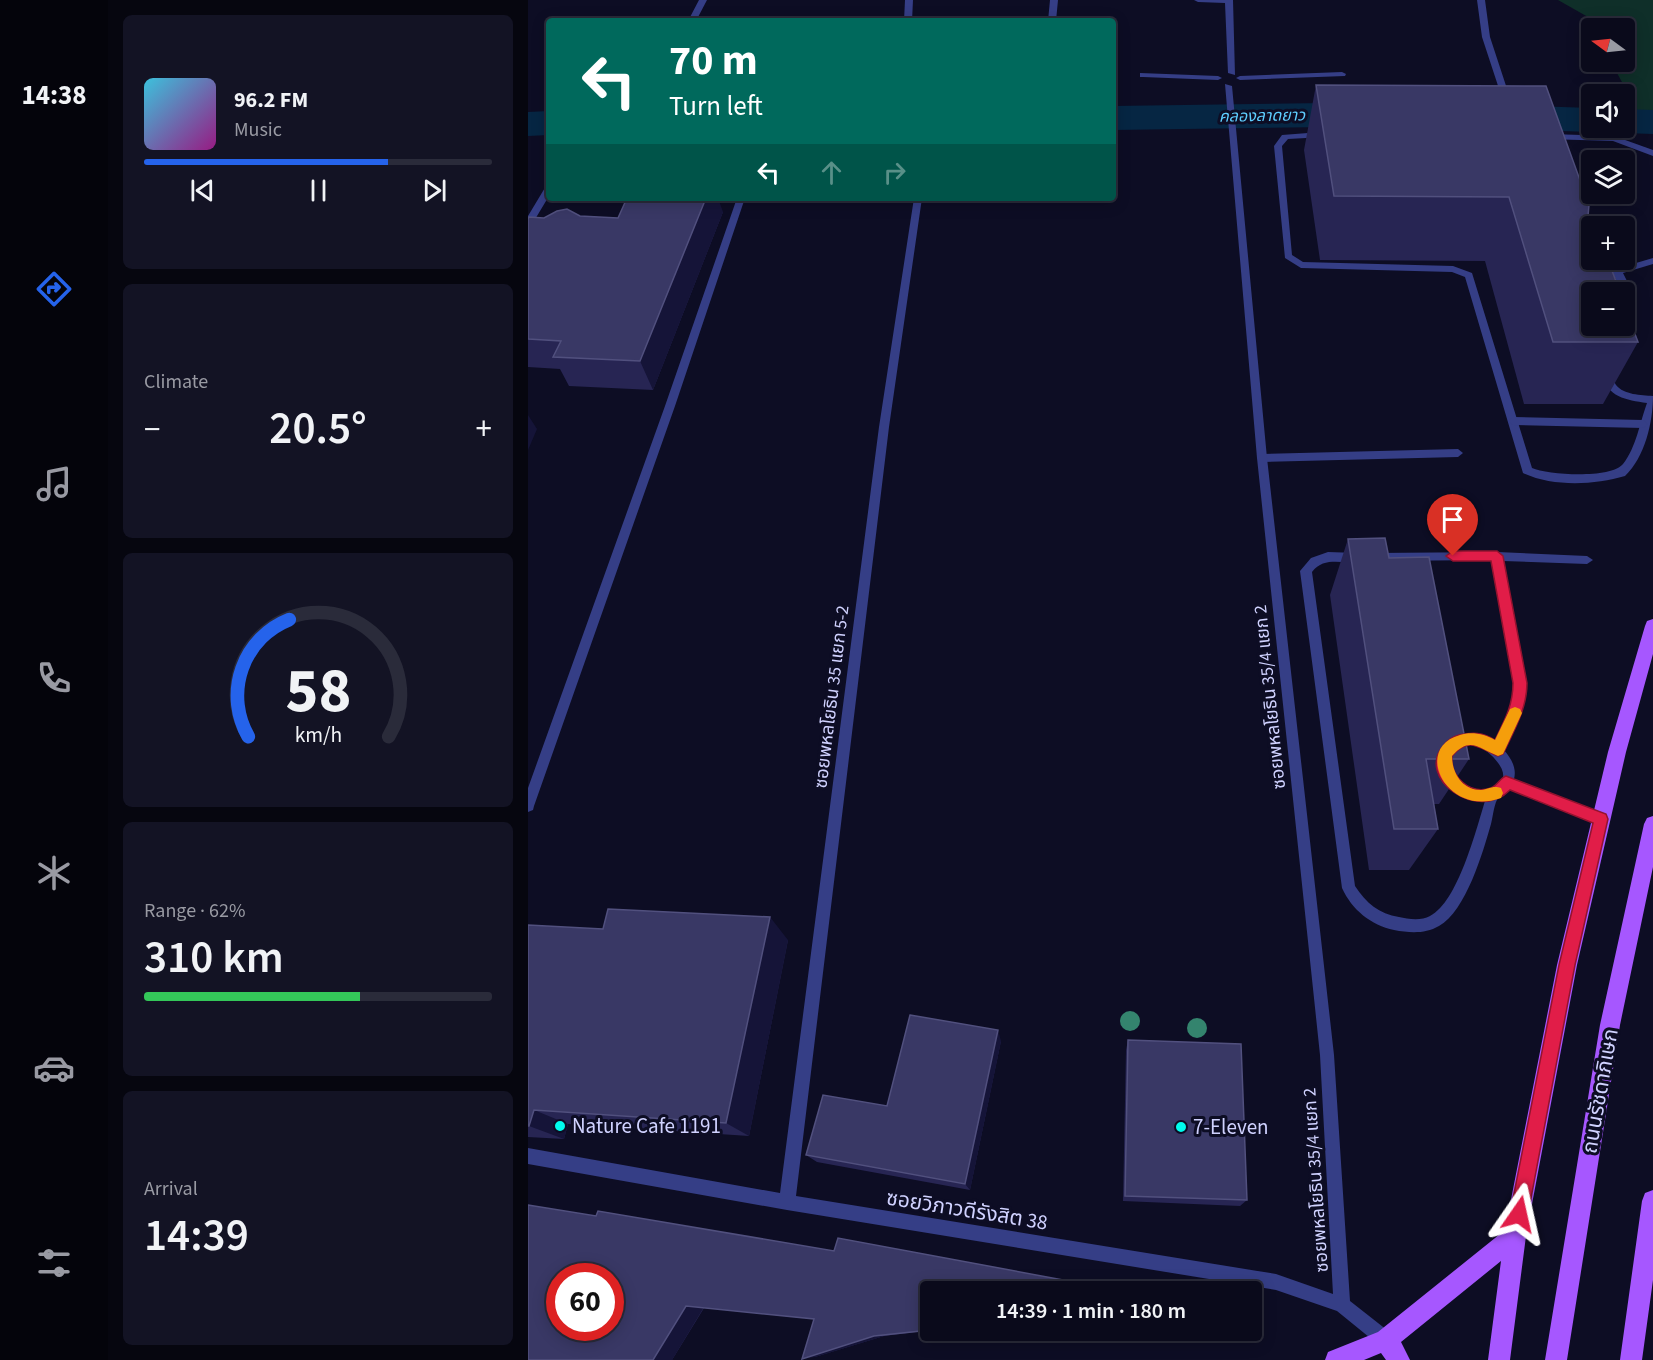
<!DOCTYPE html>
<meta charset="utf-8">
<style>
:root{--surface:#0a0a1b;--page:#131324;--text:#f1f3f6;--muted:#999aa3;--line:#2a2b3a;--accent:#2563eb}
body{margin:0;font-family:"Source Sans 3","Noto Sans Thai",sans-serif;background:var(--page);color:var(--text);height:100vh;display:flex;flex-direction:column;font-size:22px;white-space:nowrap}
*{box-sizing:border-box;margin:0}
p{font-size:20px;color:var(--muted)}
.icon{flex:none;width:33px;height:33px;fill:none;stroke:currentColor;stroke-width:2;stroke-linecap:round;stroke-linejoin:round}
.map{position:relative;flex:1;overflow:hidden}
.details{display:flex;flex-direction:column;gap:15px;padding:15px;background:#06060f;width:420px}
.details>*{flex:none}
.banner{position:absolute;left:18px;top:18px;width:570px;height:183px;border-radius:6px;box-shadow:0 3px 15px #0003,0 0 0 2px var(--line);background:#00695c;color:#fff;overflow:hidden}
.needle{width:39px;rotate:285deg}
.buttons{position:absolute;left:1053px;top:18px;display:grid;gap:12px}
.buttons a{display:grid;place-items:center;width:54px;height:54px;border-radius:6px;background:var(--surface);box-shadow:0 3px 15px #0003,0 0 0 2px var(--line);font-size:30px}
.speed{position:absolute;left:18px;top:1263px;display:flex;gap:12px;font-size:30px;font-weight:700;text-align:center}
.speed>*{display:grid;place-content:center;width:78px;height:78px;border-radius:50%;background:var(--surface);box-shadow:0 3px 15px #0003,0 0 0 2px var(--line);line-height:1}
.speed .limit{border:9px solid #d22;background:#fff;color:#111}
.pin{position:absolute;display:grid;place-items:center;width:51px;height:51px;color:#fff;margin:-62px -26px;border-radius:50% 50% 50% 0;rotate:-45deg;box-shadow:0 0 6px #0007}
.pin .icon{rotate:45deg}
.me{position:absolute;width:66px;margin:-33px;rotate:11deg;stroke-linejoin:round;filter:drop-shadow(0 0 4px #0008)}
.turn{display:flex;align-items:center;gap:21px;height:126px;padding:0 24px;font-size:27px}
.turn .icon{width:78px;height:78px;stroke-width:2.5}
.turn b{display:block;font-size:42px;line-height:51px}
.lanes{display:flex;align-items:center;height:57px;padding:0 24px;background:#0003;justify-content:center;gap:30px;direction:ltr}
.lanes .off{opacity:.35}
.big{font-size:45px;font-weight:600;line-height:1.1}
.details .widget{flex:1;display:flex;flex-direction:column;justify-content:center;gap:9px;min-width:0;padding:0 21px;border-radius:9px;background:var(--page)}
.details .dial{align-items:center;gap:0}
.dial svg{height:156px;overflow:visible;fill:none;stroke:var(--line);stroke-width:7;stroke-linecap:round;text-anchor:middle}
.dial text{fill:var(--text);stroke:none}
.song{display:flex;align-items:center;gap:18px}
.cover{width:72px;height:72px;border-radius:9px;background:linear-gradient(135deg,hsl(190 70% 55%),hsl(310 70% 35%))}
.played{height:6px;border-radius:3px;background:linear-gradient(90deg,var(--accent) 70%,var(--line) 70%)}
.keys{display:flex;justify-content:space-around;direction:ltr}
.heat{display:flex;justify-content:space-between;align-items:center;font-size:33px;direction:ltr}
.charge{height:9px;border-radius:4px;background:linear-gradient(90deg,#34c759 62%,var(--line) 0)}
.trip{position:absolute;left:392px;top:1281px;width:342px;height:60px;border-radius:6px;background:var(--surface);box-shadow:0 3px 15px #0003,0 0 0 2px var(--line);font-weight:600;line-height:60px;text-align:center}
main{display:flex;flex:1;min-height:0}
.menu{display:flex;flex-direction:column;width:108px;justify-content:space-around;align-items:center;background:#04040b;color:var(--muted)}
.menu .icon{width:42px;height:42px}
.menu .selected{color:var(--accent)}
.menu b{font-size:27px;color:var(--text)}
.map>svg:first-child{display:block}
</style>
<main>
<nav class="menu">
<b>14:38</b>
<svg class="icon selected" aria-label="directions" viewBox="0 0 24 24"><path d="M12 3l9 9-9 9-9-9zM9 14v-3h6M13 9l2 2-2 2"/></svg>
<svg class="icon" aria-label="music" viewBox="0 0 24 24"><path d="M9 18V5l10-2v13"/><circle cx="6" cy="18" r="3"/><circle cx="16" cy="16" r="3"/></svg>
<svg class="icon" aria-label="phone" viewBox="0 0 24 24"><path d="M5 4h4l2 5-3 2q2 4 5 5l2-3 5 2v4C11 20 4 13 5 4z"/></svg>
<svg class="icon" aria-label="climate" viewBox="0 0 24 24"><path d="M12 3v18M4 7l16 10M4 17L20 7"/></svg>
<svg class="icon" aria-label="car" viewBox="0 0 24 24"><path d="M5 17H2v-5l4-1 3-4h7l3 4 3 1v5h-3M9 17h6M6 11h13"/><circle cx="7" cy="17" r="2"/><circle cx="17" cy="17" r="2"/></svg>
<svg class="icon" aria-label="filters" viewBox="0 0 24 24"><path d="M4 7h16M4 17h16"/><circle cx="9" cy="7" r="2"/><circle cx="15" cy="17" r="2"/></svg>
</nav>
<section class="details">
<div class="widget">
<div class="song"><i class="cover"></i><div><b>96.2 FM</b><p>Music</p></div></div>
<div class="played"></div>
<div class="keys"><svg class="icon" aria-label="previous" viewBox="0 0 24 24"><path d="M18 5L8 12l10 7zM5 5v14"/></svg><svg class="icon" aria-label="pause" viewBox="0 0 24 24"><path d="M8 5v14M16 5v14"/></svg><svg class="icon" aria-label="next" viewBox="0 0 24 24"><path d="M6 5l10 7-10 7zM19 5v14"/></svg></div>
</div>
<div class="widget"><p>Climate</p>
<div class="heat"><a>−</a><b class="big">20.5°</b><a>+</a></div>
</div>
<div class="widget dial"><svg viewBox="0 0 100 80">
<path d="M14 69A42 42 0 1 1 86 69"/>
<path d="M14 69A42 42 0 0 1 35 9" stroke="#2563eb"/>
<text x="50" y="56" font-size="32" font-weight="700">58</text>
<text x="50" y="72" font-size="11">km/h</text>
</svg></div>
<div class="widget"><p>Range · 62%</p><b class="big">310 km</b><div class="charge"></div></div>
<div class="widget"><p>Arrival</p><b class="big">14:39</b></div>
</section>
<div class="map">
<svg width="1125" height="1360" viewBox="0 0 1125 1360">
<rect width="100%" height="100%" fill="#0d0d24"/>
<path fill="#0f2f29" d="M 1030,0 L 1125,0 L 1125,115 L 1112,115 L 1083,62 L 1096,62 L 1096,28 L 1066,28 L 1060,17 Z"/>
<g fill="none" stroke-linecap="round" stroke-linejoin="round">
<path fill="#062643" fill-rule="evenodd" d="M 876,102 L 1064,108 L 1064,128 L 1079,128 L 1064,132 L 876,126 L 585,130 L 585,106 Z
M 1096,109 L 1125,110 L 1125,134 L 1096,133 L 1081,130 L 1080,128 L 1096,128 Z
M 21,111 L 21,135 L 0,136 L 0,112 Z"/>
<path fill="#353e86" fill-rule="evenodd" d="M 793,132 L 796,133 L 796,137 L 760,139 L 754,146 L 764,255 L 775,262 L 925,266 L 944,273 L 1004,468 C 1020,475 1083,479 1095,464 C 1108,448 1112,422 1119,403 C 1098,400 1079,397 1074,374 L 1075,371 L 1083,371 C 1084,376 1085,381 1088,385 C 1096,395 1113,395 1125,396 C 1125,422 1117,457 1097,476 C 1066,485 1025,487 995,473 L 937,277 L 924,272 L 773,268 L 757,258 L 746,146 L 754,135 Z
M 1021,134 L 1086,136 L 1125,150 L 1125,156 L 1085,141 L 1018,139 L 1018,135 Z
M 1125,258 L 1125,264 L 1095,273 L 1100,283 L 1093,292 L 1084,292 L 1090,283 L 1082,270 L 1063,261 L 1075,260 L 1091,268 Z
M 930,449 L 935,453 L 930,457 L 734,462 L 729,458 L 734,454 Z
M 800,552 L 829,553 L 835,557 C 824,570 799,552 784,572 L 827,886 C 838,903 851,914 871,917 C 880,919 893,921 902,916 C 930,902 948,830 957,801 C 914,804 889,745 932,735 C 946,732 955,735 967,742 L 982,709 L 986,683 L 964,560 L 846,561 L 840,557 L 846,553 L 969,552 L 1059,556 L 1065,560 L 1059,564 L 975,561 L 998,683 L 994,709 L 976,750 C 983,758 989,768 986,779 L 1078,815 L 1079,819 L 1078,823 L 1073,825 L 982,789 C 979,793 974,794 971,797 C 966,802 965,817 963,824 C 955,852 938,911 911,926 C 897,934 882,933 866,930 C 843,925 824,910 814,888 L 772,571 L 783,558 ZM 945,743 C 962,750 993,779 962,789 C 935,798 906,760 931,747 C 935,745 941,744 945,743 Z"/>
<path fill="#353e86" fill-rule="evenodd" d="M 171,0 L 179,0 L 168,21 L 160,21 Z
M 377,0 L 385,0 L 384,21 L 376,21 Z
M 522,0 L 530,0 L 528,21 L 520,21 Z
M 666,0 L 705,0 L 707,75 L 700,73 L 697,3 L 670,2 Z
M 949,0 L 957,0 L 962,37 L 983,101 L 982,103 L 975,101 L 954,37 Z
M 814,72 L 818,74 L 817,76 L 712,80 L 708,78 L 712,76 Z
M 612,73 L 690,76 L 694,78 L 690,80 L 615,77 L 612,77 Z
M 697,84 L 704,86 L 739,458 L 806,1055 L 822,1301 L 864,1334 L 866,1340 L 864,1346 L 858,1348 L 852,1346 L 809,1311 L 748,1290 L 259,1210 L 0,1164 L 0,1148 L 252,1193 L 351,427 L 386,198 L 394,198 L 361,427 L 268,1196 L 748,1274 L 805,1294 L 792,1055 L 729,458 Z
M 21,185 L 21,196 L 3,226 L 0,227 L 0,216 L 18,186 Z
M 209,198 L 217,198 L 147,406 L 6,806 L 5,810 L 0,812 L 0,788 L 137,406 Z
M 985,417 L 1115,420 L 1120,424 L 1115,428 L 985,425 L 980,421 Z"/>
<path fill="#a657ff" fill-rule="evenodd" d="M 1125,619 L 1125,654 L 1098,752 L 1049,965 L 998,1236 L 982,1360 L 960,1360 L 973,1261 L 873,1342 L 882,1360 L 858,1360 L 853,1353 L 836,1360 L 797,1360 L 800,1352 L 850,1332 L 977,1230 L 1029,965 L 1080,752 L 1117,626 L 1119,621 Z
M 1125,816 L 1125,867 L 1092,1025 L 1039,1360 L 1017,1360 L 1072,1025 L 1116,824 L 1119,818 Z
M 1125,1190 L 1125,1280 L 1114,1360 L 1092,1360 L 1114,1201 L 1117,1193 Z"/>
</g>
<g fill="#34846e">
<circle cx="602" cy="1021" r="10"/>
<circle cx="669" cy="1028" r="10"/>
</g>
<path fill="#272553" d="M 788,85 L 1060,216 L 1110,342 L 1075,404 L 996,404 L 957,261 L 792,260 L 776,150 Z
M 195,212 L 125,390 L 41,386 L 32,369 L 0,367 L 0,219 L 52,216 L 90,218 Z
M 820,539 L 861,558 L 941,759 L 911,804 L 906,804 L 910,829 L 881,870 L 841,870 L 802,595 Z
M 0,925 L 260,940 L 221,1136 L 40,1124 L 36,1139 L 0,1137 Z
M 600,1040 L 719,1200 L 712,1206 L 595,1201 L 598,1050 Z
M 473,1041 L 442,1190 L 289,1162 L 278,1155 L 359,1106 Z
M 0,1205 L 402,1292 L 402,1330 L 404,1330 L 356,1336 L 287,1357 L 286,1319 L 176,1308 L 144,1360 L 0,1360 Z"/>
<path fill="#151438" d="M 178,198 L 190,198 L 195,212 L 125,390 L 112,361 Z
M 0,415 L 9,429 L 0,450 Z
M 242,917 L 260,940 L 221,1136 L 198,1123 Z
M 470,1030 L 473,1041 L 442,1190 L 437,1184 Z
M 6,1110 L 40,1124 L 36,1139 L 1,1126 Z
M 158,1306 L 176,1307 L 144,1360 L 125,1360 Z
M 346,1336 L 356,1336 L 287,1357 L 274,1359 Z"/>
<path fill="#393865" stroke="#51507e" stroke-width="1.5" fill-rule="evenodd" d="M 788,85 L 1018,86 L 1061,205 L 1060,216 L 1068,224 L 1069,226 L 1064,226 L 1064,260 L 1080,260 L 1092,292 L 1064,292 L 1064,326 L 1096,326 L 1096,305 L 1110,342 L 1025,342 L 981,197 L 806,196 Z
M 99,198 L 178,198 L 112,361 L 25,357 L 33,341 L 0,339 L 0,219 L 1,217 L 16,218 L 29,211 L 39,209 L 52,216 L 90,218 Z
M 857,538 L 861,558 L 901,557 L 941,759 L 898,759 L 910,829 L 866,829 L 820,539 Z
M 80,909 L 242,917 L 198,1123 L 6,1110 L 1,1126 L 0,1126 L 0,925 L 75,929 Z
M 382,1015 L 470,1030 L 437,1184 L 278,1155 L 295,1095 L 359,1106 Z
M 600,1040 L 713,1044 L 719,1200 L 597,1196 Z
M 0,1205 L 68,1216 L 70,1211 L 306,1251 L 310,1238 L 600,1292 L 402,1292 L 402,1330 L 346,1336 L 274,1359 L 286,1319 L 158,1306 L 125,1360 L 0,1360 ZM 32,1276 L 82,1276 L 82,1328 L 32,1328 Z
M 486,1330 L 638,1330 L 639,1338 L 484,1342 Z"/>
<path fill="#e11d48" stroke="#92132f" stroke-width="1.5" d="M 925,551 L 969,551 L 975,556 L 999,683 C 999,709 986,730 975,754 L 970,756 C 950,748 942,736 924,756 C 922,777 942,795 963,788 C 970,785 972,778 978,776 L 1078,814 L 1080,819 L 1047,965 L 1000,1214 L 997,1220 L 991,1222 L 985,1220 L 982,1214 L 1031,965 L 1065,823 L 982,790 C 950,823 886,778 916,745 C 921,739 924,737 931,735 C 944,732 955,732 967,740 C 977,720 985,705 985,683 L 963,561 L 925,561 L 918,556 Z"/>
<path fill="#f59e0b" d="M 987,707 L 992,709 L 994,713 L 975,754 L 970,756 C 950,748 942,736 924,756 C 924,773 934,790 953,790 C 961,789 965,785 973,788 L 975,793 L 973,798 C 919,818 884,748 932,735 C 943,731 957,734 967,740 L 982,709 Z"/>
<g fill="#00fbed" stroke="#0d0d24" stroke-width="2">
<circle cx="32" cy="1126" r="6"/>
<circle cx="653" cy="1127" r="6"/>
</g>
<g text-anchor="middle" dominant-baseline="central" stroke-width="6" stroke-linejoin="round" paint-order="stroke">
<g font-size="16" font-style="italic" fill="#5eceff" stroke="#0d0d24">
<text transform="translate(734 116) rotate(-1)">คลองลาดยาว</text>
</g>
<g font-size="18" fill="#d0d2ff" stroke="#0d0d24">
<text transform="translate(304 697) rotate(-83)">ซอยพหลโยธิน 35 แยก 5-2</text>
<text transform="translate(742 697) rotate(-96)">ซอยพหลโยธิน 35/4 แยก 2</text>
<text transform="translate(788 1180) rotate(-94)">ซอยพหลโยธิน 35/4 แยก 2</text>
</g>
<g font-size="21" fill="#d0d2ff" stroke="#0d0d24">
<text transform="translate(1072 1091) rotate(-80)">ถนนรัชดาภิเษก</text>
<text transform="translate(439 1210) rotate(9)">ซอยวิภาวดีรังสิต 38</text>
</g>
<g font-size="21" fill="#d0d2ff" stroke="#0d0d24" text-anchor="start">
<text x="44" y="1126">Nature Cafe 1191</text>
<text x="665" y="1127">7-Eleven</text>
</g>
</g>
</svg>
<div class="buttons">
<a><svg class="needle" viewBox="-14 -14 28 28"><path d="M0-13l5 13h-10z" fill="#e53935"/><path d="M0 13l5-13h-10z" fill="#999aa3"/></svg></a>
<a><svg class="icon" aria-label="sound" viewBox="0 0 24 24"><path d="M4 9h4l5-4v14l-5-4H4zM17 9q2 3 0 6"/></svg></a>
<a><svg class="icon" aria-label="layers" viewBox="0 0 24 24"><path d="M12 4l9 5-9 5-9-5zM3 14l9 5 9-5"/></svg></a>
<a>+</a>
<a>−</a>
</div>
<div class="speed"><div class="limit">60</div></div>
<div class="pin" style="left:925px;top:556px;background:#d93025"><svg class="icon" aria-label="arrive" viewBox="0 0 24 24"><path d="M6 21V4h12l-3 4 3 4H6"/></svg></div>
<svg class="me" style="left:991px;top:1214px" viewBox="-20 -20 40 40"><path d="M0-17L14 15 0 8-14 15z" fill="#e11d48" stroke="#fff" stroke-width="4"/></svg>
<div class="trip">14:39 · 1 min · 180 m</div>
<div class="banner">
<div class="turn"><svg class="icon" aria-label="left" viewBox="0 0 24 24"><path d="M17 20v-9H6M10 6l-5 5 5 5"/></svg><div><b>70 m</b>Turn left</div></div>
<div class="lanes"><svg class="icon" aria-label="left" viewBox="0 0 24 24"><path d="M17 20v-9H6M10 6l-5 5 5 5"/></svg><svg class="icon off" aria-label="ahead" viewBox="0 0 24 24"><path d="M12 20V5M6 11l6-6 6 6"/></svg><svg class="icon off" aria-label="right" viewBox="0 0 24 24"><path d="M7 20v-9h11M14 6l5 5-5 5"/></svg></div>
</div>
</div>
</main>
